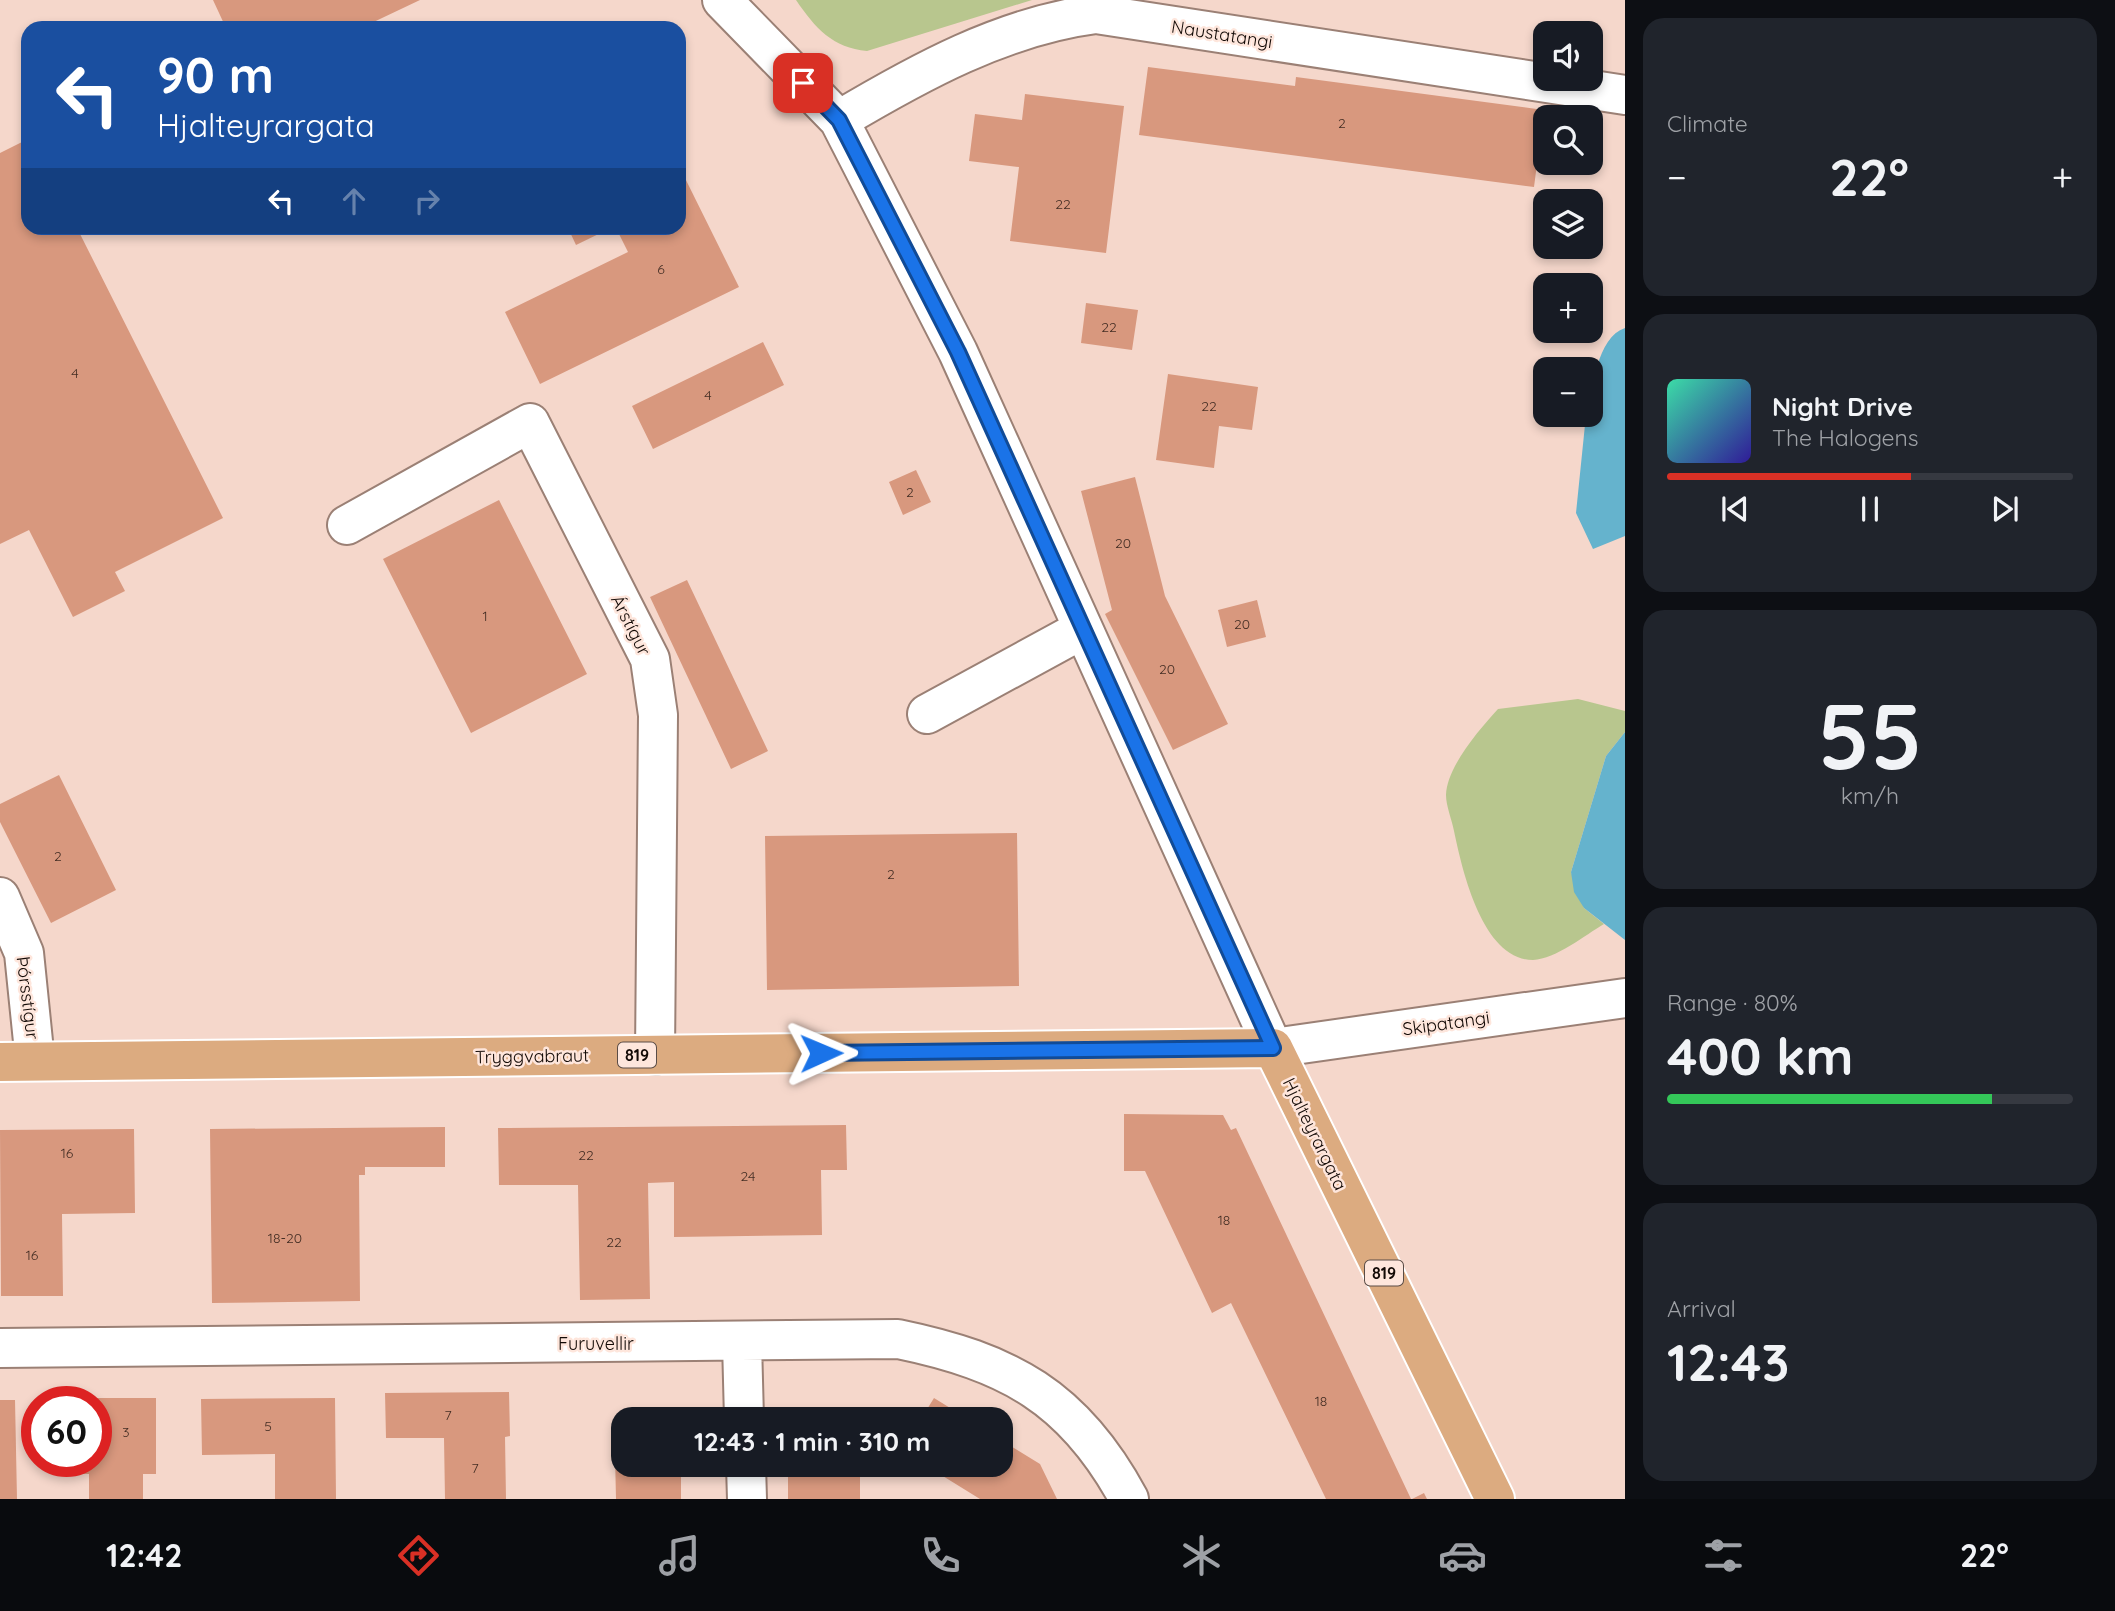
<!DOCTYPE html>
<meta charset="utf-8">
<style>
:root{--surface:#171b24;--page:#20242c;--text:#f1f3f6;--muted:#9ea1a6;--line:#363941;--accent:#d93025}
body{margin:0;font-family:Quicksand,sans-serif;background:var(--page);color:var(--text);height:100vh;display:flex;flex-direction:column;font-size:26px;white-space:nowrap}
*{box-sizing:border-box;margin:0}
p{font-size:23px;color:var(--muted)}
.icon{flex:none;width:38px;height:38px;fill:none;stroke:currentColor;stroke-width:2;stroke-linecap:round;stroke-linejoin:round}
.map{position:relative;flex:1;overflow:hidden}
.sheet{display:flex;flex-direction:column;gap:18px;padding:18px;background:#0d0f14;width:490px}
.sheet>*{flex:none}
.hud{position:absolute;left:21px;top:21px;width:665px;height:214px;border-radius:21px;box-shadow:0 4px 10px #0003;background:#1a4fa0;color:#fff;overflow:hidden}
.fabs{position:absolute;left:1533px;top:21px;display:grid;gap:14px}
.fabs a{display:grid;place-items:center;width:70px;height:70px;border-radius:14px;background:var(--surface);box-shadow:0 4px 10px #0003;font-size:35px}
.speed{position:absolute;left:21px;top:1386px;display:flex;gap:14px;font-size:35px;font-weight:700;text-align:center}
.speed>*{display:grid;place-content:center;width:91px;height:91px;border-radius:50%;background:var(--surface);box-shadow:0 4px 10px #0003;line-height:1}
.speed .limit{border:10px solid #d22;background:#fff;color:#111}
.pin{position:absolute;display:grid;place-items:center;width:60px;height:60px;color:#fff;margin:-30px;border-radius:14px;box-shadow:0 4px 10px #0006}
.me{position:absolute;width:77px;margin:-38px;rotate:89deg;stroke-linejoin:round;filter:drop-shadow(0 0 5px #0008)}
.turn{display:flex;align-items:center;gap:24px;height:147px;padding:0 21px;font-size:32px}
.turn .icon{width:91px;height:91px;stroke-width:2.5}
.turn b{display:block;font-size:49px;line-height:60px}
.lanes{display:flex;align-items:center;height:66px;padding:0 21px;background:#0003;justify-content:center;gap:35px;direction:ltr}
.lanes .off{opacity:.35}
.big{font-size:52px;font-weight:700;line-height:1.1}
.sheet .widget{flex:1;display:flex;flex-direction:column;justify-content:center;gap:10px;min-width:0;padding:0 24px;border-radius:21px;background:var(--page)}
.sheet .dial{align-items:center;gap:0}
.dial b{font-size:91px;line-height:1}
.song{display:flex;align-items:center;gap:21px}
.cover{width:84px;height:84px;border-radius:10px;background:linear-gradient(135deg,hsl(160 70% 55%),hsl(250 70% 35%))}
.played{height:7px;border-radius:4px;background:linear-gradient(90deg,var(--accent) 60%,var(--line) 60%)}
.keys{display:flex;justify-content:space-around;direction:ltr}
.heat{display:flex;justify-content:space-between;align-items:center;font-size:38px;direction:ltr}
.charge{height:10px;border-radius:5px;background:linear-gradient(90deg,#34c759 80%,var(--line) 0)}
.trip{position:absolute;left:611px;top:1407px;width:402px;height:70px;border-radius:21px;background:var(--surface);box-shadow:0 4px 10px #0003;font-weight:700;line-height:70px;text-align:center}
.tabs{display:flex;height:112px;justify-content:space-around;align-items:center;background:#090b0e;color:var(--muted)}
.tabs .icon{width:49px;height:49px}
.tabs .on{color:var(--accent)}
.tabs b{font-size:32px;color:var(--text)}
main{display:flex;flex:1;min-height:0}
.map>svg:first-child{display:block}
</style>
<main>
<div class="map">
<svg width="1625" height="1499" viewBox="0 0 1625 1499">
<rect width="100%" height="100%" fill="#f5d7cb"/>
<path fill="#b8c68e" d="M 796,0 L 1032,0 L 867,51 C 833,48 815,28 796,0 Z
M 1578,699 L 1625,711 L 1625,732 L 1606,756 L 1571,872 L 1584,908 L 1604,924 C 1585,935 1556,959 1533,960 C 1482,960 1462,869 1454,831 C 1452,820 1446,806 1446,795 C 1447,766 1480,729 1498,709 Z"/>
<path fill="#65b3cd" d="M 1625,328 L 1625,536 L 1593,549 L 1576,513 L 1586,415 L 1591,415 C 1591,390 1597,337 1625,328 Z
M 1625,732 L 1625,940 L 1584,908 L 1574,892 L 1571,872 L 1606,756 Z"/>
<path fill="#d8987e" d="M 213,0 L 420,0 L 361,28 L 226,28 Z
M 1148,67 L 1295,86 L 1296,77 L 1544,110 L 1534,187 L 1139,135 Z
M 1025,94 L 1124,106 L 1106,253 L 1010,241 L 1019,167 L 969,161 L 975,114 L 1022,120 Z
M 28,139 L 28,228 L 77,228 L 223,518 L 115,572 L 125,591 L 73,617 L 29,530 L 0,544 L 0,153 Z
M 679,166 L 739,287 L 540,384 L 505,312 L 628,252 L 616,228 L 679,228 Z
M 568,228 L 611,228 L 576,245 Z
M 1086,303 L 1138,310 L 1132,350 L 1081,343 Z
M 763,342 L 784,385 L 653,449 L 632,406 Z
M 1168,374 L 1258,387 L 1252,430 L 1219,426 L 1214,468 L 1156,460 Z
M 916,470 L 931,502 L 903,515 L 889,482 Z
M 1135,477 L 1165,596 L 1228,724 L 1173,750 L 1105,614 L 1112,610 L 1081,491 Z
M 499,500 L 587,674 L 471,733 L 383,559 Z
M 687,580 L 768,751 L 731,769 L 650,597 Z
M 1257,600 L 1266,637 L 1227,647 L 1218,610 Z
M 59,775 L 116,890 L 51,923 L 0,822 L 0,804 Z
M 1017,833 L 1019,986 L 767,990 L 765,836 Z
M 1124,1114 L 1223,1115 L 1231,1130 L 1236,1128 L 1411,1499 L 1326,1499 L 1231,1303 L 1212,1313 L 1145,1171 L 1124,1171 Z
M 846,1125 L 847,1170 L 821,1170 L 822,1235 L 674,1237 L 674,1182 L 648,1183 L 650,1299 L 580,1300 L 578,1185 L 499,1185 L 498,1128 Z
M 445,1127 L 445,1167 L 365,1167 L 365,1175 L 359,1175 L 360,1301 L 212,1303 L 210,1129 Z
M 134,1129 L 135,1213 L 62,1214 L 63,1296 L 1,1296 L 0,1130 Z
M 509,1392 L 510,1436 L 505,1437 L 506,1499 L 445,1499 L 444,1438 L 386,1438 L 385,1393 Z
M 80,1398 L 156,1398 L 156,1474 L 143,1474 L 143,1499 L 89,1499 L 89,1474 L 80,1474 L 80,1461 L 96,1461 L 96,1402 L 80,1402 Z
M 335,1398 L 336,1499 L 275,1499 L 275,1454 L 202,1455 L 201,1399 Z
M 934,1398 L 968,1419 L 921,1419 Z
M 0,1400 L 15,1400 L 17,1499 L 0,1499 Z
M 1001,1440 L 1040,1464 L 1057,1499 L 980,1499 L 925,1465 L 1001,1465 Z
M 615,1455 L 623,1455 L 623,1465 L 681,1465 L 681,1499 L 616,1499 Z
M 788,1465 L 860,1465 L 860,1499 L 788,1499 Z
M 1424,1493 L 1427,1499 L 1412,1499 Z"/>
<g fill="none" stroke-linecap="round" stroke-linejoin="round">
<g stroke="#9b8075" stroke-width="42">
<path id="minor" d="M 722,0 L 839,120 L 958,352 L 1273,1048 L 1625,998
M 839,120 C 918,73 1003,26 1096,14 L 1625,95
M 347,525 L 530,423 L 650,659 L 658,715 L 655,1055
M 927,714 L 1083,629
M 0,897 L 24,953 L 35,1061
M 742,1342 L 744,1419
M 0,1348 L 898,1339 C 1009,1362 1074,1397 1129,1499
M 746,1465 L 747,1499"/>
</g>
<g stroke="#fff" stroke-width="42">
<path id="major" d="M 0,1062 L 1273,1048 L 1495,1499"/>
</g>
<use href="#minor" stroke="#fff" stroke-width="38"/>
<use href="#major" stroke="#dcab80" stroke-width="38"/>
</g>
<g fill="none" stroke-linecap="round" stroke-linejoin="round">
<g stroke="#114b97" stroke-width="18">
<path id="route" d="M 803,83 L 839,120 L 958,352 L 1273,1048 L 821,1053"/>
</g>
<use href="#route" stroke="#1a73e8" stroke-width="12"/>
</g>
<g text-anchor="middle" dominant-baseline="central" stroke-width="5" stroke-linejoin="round" paint-order="stroke">
<g font-size="14" fill="#442e24">
<text x="1342" y="123">2</text>
<text x="1063" y="204">22</text>
<text x="661" y="269">6</text>
<text x="1109" y="327">22</text>
<text x="75" y="373">4</text>
<text x="708" y="395">4</text>
<text x="1209" y="406">22</text>
<text x="910" y="492">2</text>
<text x="1123" y="543">20</text>
<text x="485" y="616">1</text>
<text x="1242" y="624">20</text>
<text x="1167" y="669">20</text>
<text x="58" y="856">2</text>
<text x="891" y="874">2</text>
<text x="67" y="1153">16</text>
<text x="586" y="1155">22</text>
<text x="748" y="1176">24</text>
<text x="1224" y="1220">18</text>
<text x="285" y="1238">18-20</text>
<text x="614" y="1242">22</text>
<text x="32" y="1255">16</text>
<text x="1321" y="1401">18</text>
<text x="448" y="1415">7</text>
<text x="268" y="1426">5</text>
<text x="126" y="1432">3</text>
<text x="475" y="1468">7</text>
</g>
<g fill="#fee6dc" stroke="#5a4c46" stroke-width="2">
<rect x="618" y="1042.5" width="38" height="25" rx="5"/>
<rect x="1365" y="1260.5" width="38" height="25" rx="5"/>
</g>
<g font-size="16" font-weight="bold" fill="#130a06">
<text x="637" y="1055">819</text>
<text x="1384" y="1273">819</text>
</g>
<g font-size="18" fill="#130a06" stroke="#fee6dc">
<text transform="translate(1222 34) rotate(9)">Naustatangi</text>
<text transform="translate(631 625) rotate(63)">Árstígur</text>
<text transform="translate(28 998) rotate(83)">Þórsstígur</text>
<text transform="translate(1446 1023) rotate(-8)">Skipatangi</text>
<text transform="translate(532 1056) rotate(-1)">Tryggvabraut</text>
<text transform="translate(1315 1134) rotate(64)">Hjalteyrargata</text>
<text x="596" y="1343">Furuvellir</text>
</g>
</g>
</svg>
<div class="fabs">
<a><svg class="icon" aria-label="sound" viewBox="0 0 24 24"><path d="M4 9h4l5-4v14l-5-4H4zM17 9q2 3 0 6"/></svg></a>
<a><svg class="icon" aria-label="search" viewBox="0 0 24 24"><circle cx="10" cy="10" r="6"/><path d="M15 15l6 6"/></svg></a>
<a><svg class="icon" aria-label="layers" viewBox="0 0 24 24"><path d="M12 4l9 5-9 5-9-5zM3 14l9 5 9-5"/></svg></a>
<a>+</a>
<a>−</a>
</div>
<div class="speed"><div class="limit">60</div></div>
<div class="pin" style="left:803px;top:83px;background:#d93025"><svg class="icon" aria-label="arrive" viewBox="0 0 24 24"><path d="M6 21V4h12l-3 4 3 4H6"/></svg></div>
<svg class="me" style="left:821px;top:1053px" viewBox="-20 -20 40 40"><path d="M0-17L14 15 0 8-14 15z" fill="#1a73e8" stroke="#fff" stroke-width="4"/></svg>
<div class="trip">12:43 · 1 min · 310 m</div>
<div class="hud">
<div class="turn"><svg class="icon" aria-label="left" viewBox="0 0 24 24"><path d="M17 20v-9H6M10 6l-5 5 5 5"/></svg><div><b>90 m</b>Hjalteyrargata</div></div>
<div class="lanes"><svg class="icon" aria-label="left" viewBox="0 0 24 24"><path d="M17 20v-9H6M10 6l-5 5 5 5"/></svg><svg class="icon off" aria-label="ahead" viewBox="0 0 24 24"><path d="M12 20V5M6 11l6-6 6 6"/></svg><svg class="icon off" aria-label="right" viewBox="0 0 24 24"><path d="M7 20v-9h11M14 6l5 5-5 5"/></svg></div>
</div>
</div>
<section class="sheet">
<div class="widget"><p>Climate</p>
<div class="heat"><a>−</a><b class="big">22°</b><a>+</a></div>
</div>
<div class="widget">
<div class="song"><i class="cover"></i><div><b>Night Drive</b><p>The Halogens</p></div></div>
<div class="played"></div>
<div class="keys"><svg class="icon" aria-label="previous" viewBox="0 0 24 24"><path d="M18 5L8 12l10 7zM5 5v14"/></svg><svg class="icon" aria-label="pause" viewBox="0 0 24 24"><path d="M8 5v14M16 5v14"/></svg><svg class="icon" aria-label="next" viewBox="0 0 24 24"><path d="M6 5l10 7-10 7zM19 5v14"/></svg></div>
</div>
<div class="widget dial"><b>55</b><p>km/h</p></div>
<div class="widget"><p>Range · 80%</p><b class="big">400 km</b><div class="charge"></div></div>
<div class="widget"><p>Arrival</p><b class="big">12:43</b></div>
</section>
</main>
<nav class="tabs">
<b>12:42</b>
<svg class="icon on" aria-label="directions" viewBox="0 0 24 24"><path d="M12 3l9 9-9 9-9-9zM9 14v-3h6M13 9l2 2-2 2"/></svg>
<svg class="icon" aria-label="music" viewBox="0 0 24 24"><path d="M9 18V5l10-2v13"/><circle cx="6" cy="18" r="3"/><circle cx="16" cy="16" r="3"/></svg>
<svg class="icon" aria-label="phone" viewBox="0 0 24 24"><path d="M5 4h4l2 5-3 2q2 4 5 5l2-3 5 2v4C11 20 4 13 5 4z"/></svg>
<svg class="icon" aria-label="climate" viewBox="0 0 24 24"><path d="M12 3v18M4 7l16 10M4 17L20 7"/></svg>
<svg class="icon" aria-label="car" viewBox="0 0 24 24"><path d="M5 17H2v-5l4-1 3-4h7l3 4 3 1v5h-3M9 17h6M6 11h13"/><circle cx="7" cy="17" r="2"/><circle cx="17" cy="17" r="2"/></svg>
<svg class="icon" aria-label="filters" viewBox="0 0 24 24"><path d="M4 7h16M4 17h16"/><circle cx="9" cy="7" r="2"/><circle cx="15" cy="17" r="2"/></svg>
<b>22°</b>
</nav>
